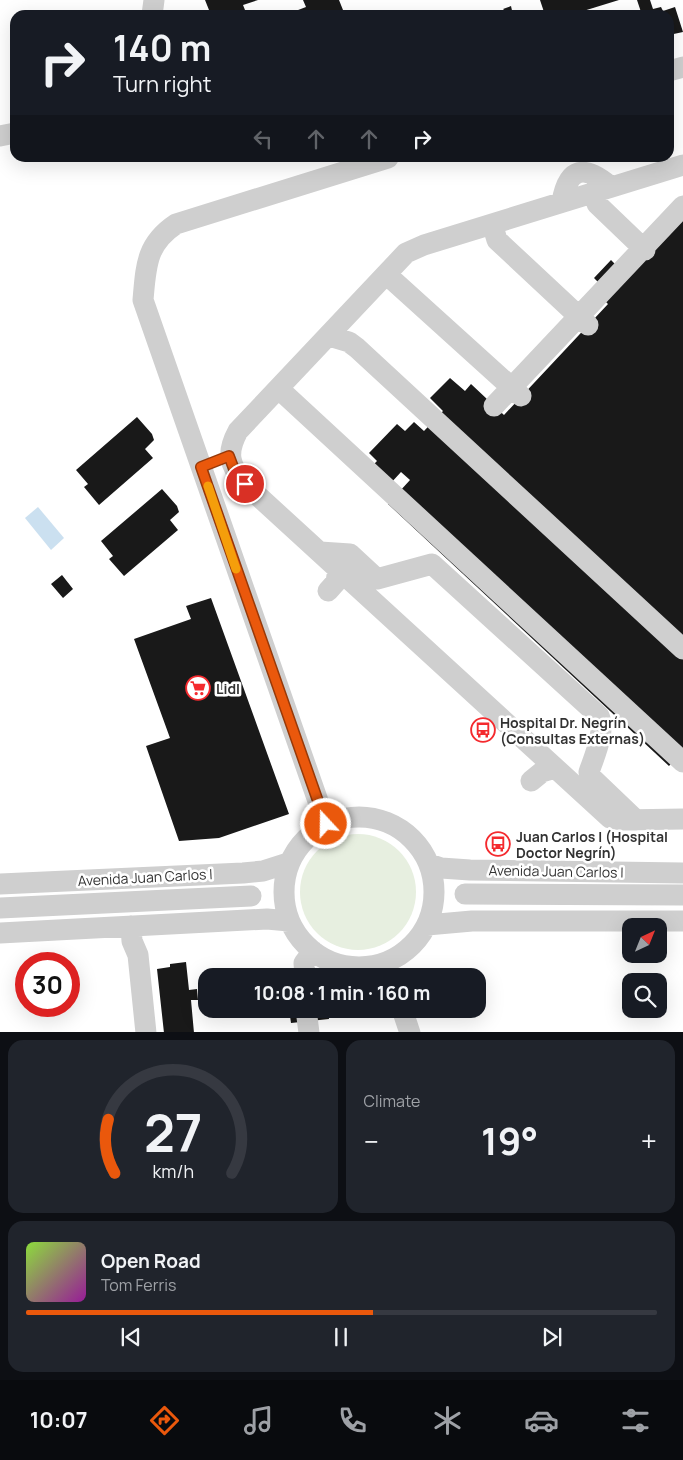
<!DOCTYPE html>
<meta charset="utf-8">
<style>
:root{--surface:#171b24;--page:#20242c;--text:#f1f3f6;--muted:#9ea1a6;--line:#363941;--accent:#ea580c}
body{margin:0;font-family:Manrope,sans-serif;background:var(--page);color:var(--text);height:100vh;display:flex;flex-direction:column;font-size:19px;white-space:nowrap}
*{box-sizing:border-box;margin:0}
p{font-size:16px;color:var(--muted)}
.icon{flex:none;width:28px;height:28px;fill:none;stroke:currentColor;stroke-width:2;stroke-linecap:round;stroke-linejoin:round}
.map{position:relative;height:1032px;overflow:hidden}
.drawer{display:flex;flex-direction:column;gap:8px;padding:8px;background:#0d0f14;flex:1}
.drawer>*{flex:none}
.guide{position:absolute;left:10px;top:10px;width:664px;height:152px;border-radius:15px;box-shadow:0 5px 20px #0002;background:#171b24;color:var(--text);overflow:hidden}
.needle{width:32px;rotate:43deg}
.buttons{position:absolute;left:622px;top:918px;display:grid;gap:10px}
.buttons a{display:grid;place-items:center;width:45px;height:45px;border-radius:10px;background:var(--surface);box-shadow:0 5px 20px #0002;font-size:25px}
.speed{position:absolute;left:15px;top:952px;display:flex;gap:10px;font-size:25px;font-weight:700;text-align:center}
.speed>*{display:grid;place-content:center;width:65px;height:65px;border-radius:50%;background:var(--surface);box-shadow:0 5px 20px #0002;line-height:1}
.speed .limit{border:8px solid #d22;background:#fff;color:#111}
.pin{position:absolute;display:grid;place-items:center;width:42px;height:42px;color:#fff;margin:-21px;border:2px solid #fff;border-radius:50%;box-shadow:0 1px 5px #0007}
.me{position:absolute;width:55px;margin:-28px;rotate:339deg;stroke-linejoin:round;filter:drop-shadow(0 0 4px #0008)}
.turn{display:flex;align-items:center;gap:18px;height:105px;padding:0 20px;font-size:22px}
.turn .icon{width:65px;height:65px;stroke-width:2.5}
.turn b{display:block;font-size:35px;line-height:42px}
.lanes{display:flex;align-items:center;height:48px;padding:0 20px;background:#0003;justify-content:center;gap:25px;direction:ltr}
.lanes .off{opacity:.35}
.big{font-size:38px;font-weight:700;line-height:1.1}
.drawer .tile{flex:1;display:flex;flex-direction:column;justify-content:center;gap:8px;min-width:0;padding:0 18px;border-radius:15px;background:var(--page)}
.drawer .dial{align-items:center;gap:0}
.dial svg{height:130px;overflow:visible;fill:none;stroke:var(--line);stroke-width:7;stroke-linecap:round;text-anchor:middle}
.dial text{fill:var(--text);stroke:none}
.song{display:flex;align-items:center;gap:15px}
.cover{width:60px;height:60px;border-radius:8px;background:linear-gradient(135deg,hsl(90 70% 55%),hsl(300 70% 35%))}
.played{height:5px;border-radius:2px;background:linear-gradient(90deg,var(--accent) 55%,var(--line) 55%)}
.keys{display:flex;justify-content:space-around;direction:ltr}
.heat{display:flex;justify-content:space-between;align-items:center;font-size:28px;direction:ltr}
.drawer .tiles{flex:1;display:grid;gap:8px;grid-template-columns:1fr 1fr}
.tile:last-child{grid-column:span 2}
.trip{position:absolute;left:198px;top:968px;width:288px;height:50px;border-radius:15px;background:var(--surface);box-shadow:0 5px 20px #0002;font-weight:700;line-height:50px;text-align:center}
.tabs{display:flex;height:80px;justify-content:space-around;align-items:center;background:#090b0e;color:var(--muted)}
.tabs .icon{width:35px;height:35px}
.tabs .active{color:var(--accent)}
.tabs b{font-size:22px;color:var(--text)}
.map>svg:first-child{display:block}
</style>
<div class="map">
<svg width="683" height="1033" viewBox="0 0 683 1033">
<rect width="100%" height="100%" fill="#fff"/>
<path fill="#e7efe0" d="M300 892a58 58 0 1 1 116 0a58 58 0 1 1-116 0Z"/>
<path fill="#cbe0f0" d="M 38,507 L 64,538 L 51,550 L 25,518 Z"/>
<path fill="#191919" d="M 205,0 L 258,0 L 243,5 L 247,15 L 234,15 L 234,13 L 225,15 L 224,12 L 211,15 Z
M 303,0 L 339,0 L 345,15 L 285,15 L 306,7 Z
M 540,0 L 619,0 L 580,12 L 581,15 L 545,15 Z
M 637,0 L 650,0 L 653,9 L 661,7 L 663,11 L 675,7 L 683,32 L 669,35 L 669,15 L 642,15 Z
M 511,6 L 513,15 L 491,15 L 504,10 L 503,9 Z
M 683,210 L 683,751 L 669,766 L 388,504 L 410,480 L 401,472 L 390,484 L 372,466 L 377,461 L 369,453 L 397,424 L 405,431 L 414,422 L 424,431 L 443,411 L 430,398 L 450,378 L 465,391 L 471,384 L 504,415 L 608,304 L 601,297 L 607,291 L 594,278 L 611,260 L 624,273 Z
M 137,417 L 152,434 L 154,440 L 145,449 L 153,458 L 99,505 L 84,487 L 88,484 L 76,470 Z
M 162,489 L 177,506 L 179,512 L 170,520 L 178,530 L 124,576 L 109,559 L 113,556 L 101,541 Z
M 62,575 L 73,589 L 63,598 L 51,584 Z
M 211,598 L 289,814 L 219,838 L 179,841 L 146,746 L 170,738 L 134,639 L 191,619 L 186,606 Z
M 186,962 L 189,990 L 197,989 L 198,1000 L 191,1000 L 194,1033 L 164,1033 L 157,969 L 170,967 L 170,964 Z
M 289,1009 L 328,1009 L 329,1019 L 291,1023 Z"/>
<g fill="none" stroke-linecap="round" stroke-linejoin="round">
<path stroke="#cfcfcf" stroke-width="21" d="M 152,15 L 154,0
M 669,71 L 683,67
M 0,136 L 15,133
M 683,165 L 424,245 L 406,253 L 238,431 C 226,453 229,465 245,484 L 610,818 L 621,820 L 683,819
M 594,191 L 597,204 L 645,250
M 562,202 C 568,166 585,165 610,186
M 496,223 L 494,230 L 497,240 L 588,325
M 386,274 L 521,396
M 329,336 L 349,342 L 357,348 L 683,649
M 279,389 L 683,762
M 494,406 L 683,206
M 320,552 L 350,554 L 377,579 L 432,564 L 599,716 C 606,731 594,757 589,772 L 591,777 L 636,820
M 328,591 L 336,582 L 338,569
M 531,781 L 542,772 L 555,768
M284 892a75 75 0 1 1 150 0a75 75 0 1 1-150 0Z
M 326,824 L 143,300 C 146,266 146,244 176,224 L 388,158
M 429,864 L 441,868 L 470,870 L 683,873
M 0,884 L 243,873 L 263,871 L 288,863
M 465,894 L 683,895
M 0,908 L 251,896
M 427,925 L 472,921 L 683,921
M 131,926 L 132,941 L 138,955 L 146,1033
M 0,933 L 267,919 L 289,921
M 305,976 L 304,963 L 313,951
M 306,1009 L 309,1033
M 402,1009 L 410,1033"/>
</g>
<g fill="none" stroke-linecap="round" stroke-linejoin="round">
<g stroke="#983908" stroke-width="12">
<path id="route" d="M 245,484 L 235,472 L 229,456 L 201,467 L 326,824"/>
</g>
<use href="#route" stroke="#ea580c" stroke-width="9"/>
<path stroke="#f59e0b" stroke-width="9" d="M 208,486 L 236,569"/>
</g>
<defs>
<g id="supermarket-ring" transform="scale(1.25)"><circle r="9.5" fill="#fff" stroke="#f42a2e" stroke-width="1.5"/><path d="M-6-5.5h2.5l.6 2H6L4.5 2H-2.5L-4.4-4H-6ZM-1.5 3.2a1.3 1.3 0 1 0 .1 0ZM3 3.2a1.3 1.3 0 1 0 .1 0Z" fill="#f42a2e"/></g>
<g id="bus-ring" transform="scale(1.25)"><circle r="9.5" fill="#fff" stroke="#f42a2e" stroke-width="1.5"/><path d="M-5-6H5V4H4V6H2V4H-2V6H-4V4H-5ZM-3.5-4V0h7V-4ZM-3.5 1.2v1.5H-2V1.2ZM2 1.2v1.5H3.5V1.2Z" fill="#f42a2e"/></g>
</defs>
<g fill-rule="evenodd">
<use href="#supermarket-ring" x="198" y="688"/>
<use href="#bus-ring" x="483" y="730"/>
<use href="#bus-ring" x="498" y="844"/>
</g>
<g text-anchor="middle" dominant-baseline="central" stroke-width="5" stroke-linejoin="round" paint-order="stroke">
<g font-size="14" font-weight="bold" fill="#323232" stroke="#fff" text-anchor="start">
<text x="216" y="688">Lidl</text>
<text x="500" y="722">Hospital Dr. Negrín<tspan x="500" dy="16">(Consultas Externas)</tspan></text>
<text x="516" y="836">Juan Carlos I (Hospital<tspan x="516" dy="16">Doctor Negrín)</tspan></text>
</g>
<g font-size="14" fill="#323232" stroke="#fff">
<text transform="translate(556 871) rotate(1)">Avenida Juan Carlos I</text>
<text transform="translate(145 877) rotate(-3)">Avenida Juan Carlos I</text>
</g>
</g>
</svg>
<div class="buttons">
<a><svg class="needle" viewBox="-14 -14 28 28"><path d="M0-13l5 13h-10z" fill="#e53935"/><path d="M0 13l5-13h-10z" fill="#9ea1a6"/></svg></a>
<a><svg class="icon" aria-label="search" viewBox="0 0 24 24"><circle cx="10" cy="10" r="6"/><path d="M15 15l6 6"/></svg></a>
</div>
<div class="speed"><div class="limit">30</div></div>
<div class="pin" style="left:245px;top:484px;background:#d93025"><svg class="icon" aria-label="arrive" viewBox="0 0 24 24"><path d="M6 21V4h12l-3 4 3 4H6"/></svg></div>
<svg class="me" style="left:326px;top:824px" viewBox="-20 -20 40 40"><circle r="17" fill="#ea580c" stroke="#fff" stroke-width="3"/><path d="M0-11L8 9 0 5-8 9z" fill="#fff"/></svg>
<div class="trip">10:08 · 1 min · 160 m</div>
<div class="guide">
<div class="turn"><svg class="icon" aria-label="right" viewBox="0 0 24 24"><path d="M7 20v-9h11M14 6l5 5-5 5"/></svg><div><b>140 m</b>Turn right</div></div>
<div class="lanes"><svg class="icon off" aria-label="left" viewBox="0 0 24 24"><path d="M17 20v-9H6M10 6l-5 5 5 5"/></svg><svg class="icon off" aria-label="ahead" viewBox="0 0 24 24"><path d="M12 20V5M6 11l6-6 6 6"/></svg><svg class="icon off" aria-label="ahead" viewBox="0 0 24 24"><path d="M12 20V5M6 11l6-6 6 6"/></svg><svg class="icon" aria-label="right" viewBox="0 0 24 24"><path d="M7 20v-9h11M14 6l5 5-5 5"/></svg></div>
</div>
</div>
<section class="drawer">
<div class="tiles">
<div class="tile dial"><svg viewBox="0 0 100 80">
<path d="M14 69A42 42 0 1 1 86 69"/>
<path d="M14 69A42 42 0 0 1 10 36" stroke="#ea580c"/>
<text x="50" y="56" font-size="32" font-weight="700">27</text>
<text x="50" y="72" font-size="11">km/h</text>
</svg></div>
<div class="tile"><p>Climate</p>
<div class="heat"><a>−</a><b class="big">19°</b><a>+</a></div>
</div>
<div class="tile">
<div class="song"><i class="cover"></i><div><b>Open Road</b><p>Tom Ferris</p></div></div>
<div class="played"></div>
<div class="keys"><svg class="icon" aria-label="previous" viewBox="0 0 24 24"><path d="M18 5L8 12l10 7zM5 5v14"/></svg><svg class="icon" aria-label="pause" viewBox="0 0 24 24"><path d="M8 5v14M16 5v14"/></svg><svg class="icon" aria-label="next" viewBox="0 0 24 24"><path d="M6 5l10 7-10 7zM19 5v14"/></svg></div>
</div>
</div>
</section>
<nav class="tabs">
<b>10:07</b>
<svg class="icon active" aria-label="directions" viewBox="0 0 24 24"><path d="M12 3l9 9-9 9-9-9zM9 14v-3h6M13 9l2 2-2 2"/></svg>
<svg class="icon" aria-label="music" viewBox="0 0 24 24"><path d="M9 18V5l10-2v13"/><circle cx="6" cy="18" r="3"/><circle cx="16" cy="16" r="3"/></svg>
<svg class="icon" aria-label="phone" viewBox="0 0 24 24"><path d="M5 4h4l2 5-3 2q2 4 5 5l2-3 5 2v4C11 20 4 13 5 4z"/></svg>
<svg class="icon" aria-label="climate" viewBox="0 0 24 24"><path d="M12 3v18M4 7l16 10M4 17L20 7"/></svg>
<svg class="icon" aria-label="car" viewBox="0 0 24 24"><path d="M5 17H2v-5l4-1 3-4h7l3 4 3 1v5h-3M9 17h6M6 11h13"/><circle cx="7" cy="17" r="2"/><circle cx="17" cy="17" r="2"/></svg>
<svg class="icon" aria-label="filters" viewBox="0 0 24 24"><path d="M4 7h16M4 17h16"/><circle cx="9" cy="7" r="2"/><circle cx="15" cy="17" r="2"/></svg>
</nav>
